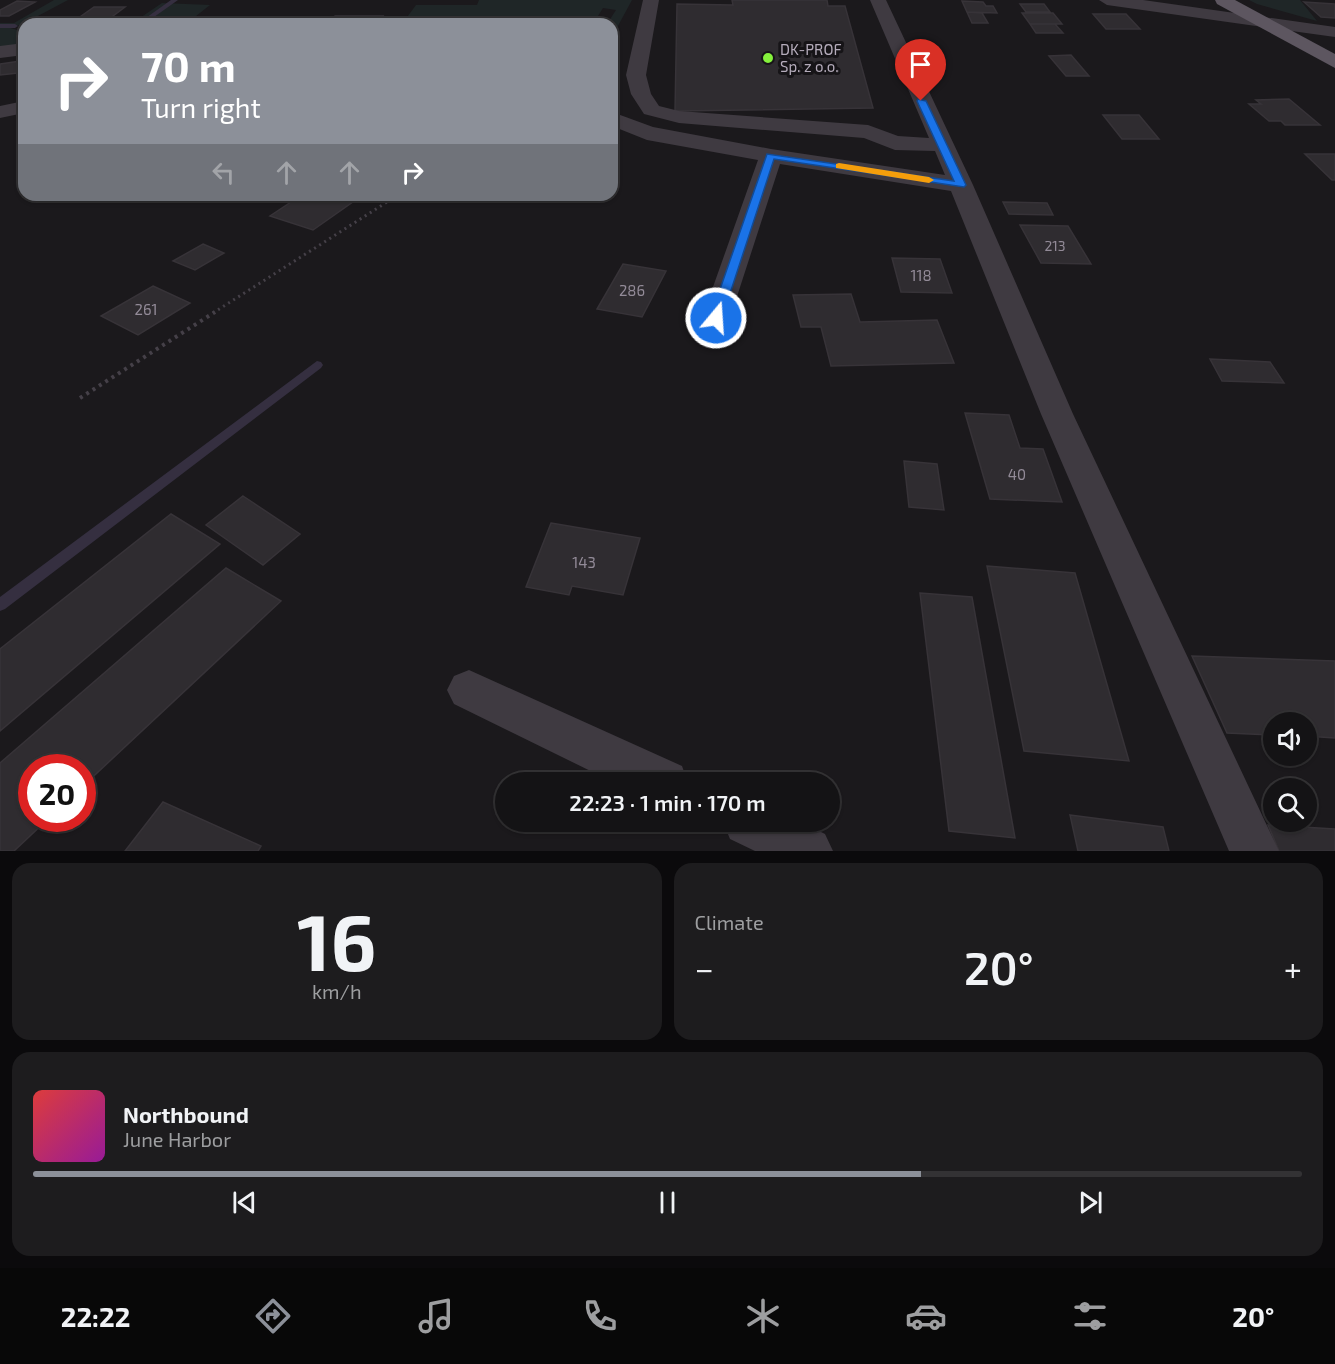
<!DOCTYPE html>
<meta charset="utf-8">
<style>
:root{--surface:#141315;--page:#1d1c1e;--text:#f1f3f6;--muted:#9d9ea0;--line:#333234;--accent:#8c9099}
body{margin:0;font-family:"Exo 2",sans-serif;background:var(--page);color:var(--text);height:100vh;display:flex;flex-direction:column;font-size:22px;white-space:nowrap}
*{box-sizing:border-box;margin:0}
p{font-size:20px;color:var(--muted)}
.icon{flex:none;width:33px;height:33px;fill:none;stroke:currentColor;stroke-width:2;stroke-linecap:round;stroke-linejoin:round}
.map{position:relative;height:851px;overflow:hidden}
.side{display:flex;flex-direction:column;gap:12px;padding:12px;background:#0b0a0c;flex:1}
.side>*{flex:none}
.guide{position:absolute;left:18px;top:18px;width:600px;height:183px;border-radius:18px;box-shadow:0 2px 4px #0004,0 0 0 2px var(--line);background:#8c9099;color:#fff;overflow:hidden}
.tools{position:absolute;left:1263px;top:712px;display:grid;gap:12px}
.tools a{display:grid;place-items:center;width:54px;height:54px;border-radius:50%;background:var(--surface);box-shadow:0 2px 4px #0004,0 0 0 2px var(--line);font-size:30px}
.speed{position:absolute;left:18px;top:754px;display:flex;gap:12px;font-size:30px;font-weight:700;text-align:center}
.speed>*{display:grid;place-content:center;width:78px;height:78px;border-radius:50%;background:var(--surface);box-shadow:0 2px 4px #0004,0 0 0 2px var(--line);line-height:1}
.speed .limit{border:9px solid #d22;background:#fff;color:#111}
.pin{position:absolute;display:grid;place-items:center;width:51px;height:51px;color:#fff;margin:-62px -26px;border-radius:50% 50% 50% 0;rotate:-45deg;box-shadow:0 0 6px #0007}
.pin .icon{rotate:45deg}
.me{position:absolute;width:66px;margin:-33px;rotate:18deg;stroke-linejoin:round;filter:drop-shadow(0 0 4px #0008)}
.turn{display:flex;align-items:center;gap:21px;height:126px;padding:0 24px;font-size:27px}
.turn .icon{width:78px;height:78px;stroke-width:2.5}
.turn b{display:block;font-size:42px;line-height:51px}
.lanes{display:flex;align-items:center;height:57px;padding:0 24px;background:#0003;justify-content:center;gap:30px;direction:ltr}
.lanes .off{opacity:.35}
.big{font-size:45px;font-weight:600;line-height:1.1}
.side .card{flex:1;display:flex;flex-direction:column;justify-content:center;gap:9px;min-width:0;padding:0 21px;border-radius:18px;background:var(--page)}
.side .dial{align-items:center;gap:0}
.dial b{font-size:78px;line-height:1}
.song{display:flex;align-items:center;gap:18px}
.cover{width:72px;height:72px;border-radius:9px;background:linear-gradient(135deg,hsl(0 70% 55%),hsl(300 70% 35%))}
.played{height:6px;border-radius:3px;background:linear-gradient(90deg,var(--accent) 70%,var(--line) 70%)}
.keys{display:flex;justify-content:space-around;direction:ltr}
.heat{display:flex;justify-content:space-between;align-items:center;font-size:33px;direction:ltr}
.side .tiles{flex:1;display:grid;gap:12px;grid-template-columns:1fr 1fr}
.card:last-child{grid-column:span 2}
.trip{position:absolute;left:495px;top:772px;width:345px;height:60px;border-radius:30px;background:var(--surface);box-shadow:0 2px 4px #0004,0 0 0 2px var(--line);font-weight:600;line-height:60px;text-align:center}
.dock{display:flex;height:96px;justify-content:space-around;align-items:center;background:#080808;color:var(--muted)}
.dock .icon{width:42px;height:42px}
.dock .on{color:var(--accent)}
.dock b{font-size:27px;color:var(--text)}
.map>svg:first-child{display:block}
</style>
<div class="map">
<svg width="1335" height="851" viewBox="0 0 1335 851">
<rect width="100%" height="100%" fill="#1b191c"/>
<path fill="#1f2627" d="M 54,0 L 68,0 L 21,25 L 7,27 L 24,32 L 24,48 L 0,50 L 0,23 L 14,23 Z
M 479,0 L 632,0 L 612,37 L 612,24 L 607,24 L 616,10 L 603,8 L 593,24 L 402,24 L 416,5 L 477,5 Z
M 1249,0 L 1300,0 L 1317,21 L 1257,4 Z
M 162,3 L 210,5 L 186,24 L 131,24 Z"/>
<g fill="none" stroke-linecap="round" stroke-linejoin="round">
<path fill="#352f40" fill-rule="evenodd" d="M 171,0 L 178,0 L 147,22 L 143,22 L 143,20 Z
M 0,24 L 15,24 L 18,26 L 15,28 L 0,28 Z
M 317,361 L 321,362 L 323,365 L 321,368 L 5,609 L 0,611 L 0,597 Z"/>
</g>
<path fill="#2f2c30" stroke="#373338" stroke-width="1.5" d="M 732,0 L 827,0 L 828,6 L 845,6 L 873,108 L 675,111 L 677,4 L 733,5 Z
M 17,1 L 35,2 L 9,16 L 0,16 L 0,10 Z
M 962,1 L 983,2 L 986,6 L 993,6 L 997,13 L 967,12 Z
M 1304,2 L 1335,4 L 1335,18 L 1321,17 Z
M 1020,4 L 1044,4 L 1050,12 L 1026,12 Z
M 94,7 L 125,7 L 109,19 L 77,19 Z
M 967,12 L 982,13 L 988,23 L 972,23 Z
M 1022,13 L 1053,13 L 1062,24 L 1030,24 Z
M 1093,14 L 1126,14 L 1140,29 L 1106,29 Z
M 335,16 L 383,16 L 378,24 L 330,24 Z
M 1030,24 L 1055,24 L 1063,33 L 1036,33 Z
M 1071,55 L 1089,76 L 1066,76 L 1049,56 Z
M 21,61 L 18,73 L 0,75 L 0,64 Z
M 1289,99 L 1320,125 L 1285,125 L 1281,121 L 1269,121 L 1249,104 L 1261,104 L 1256,100 Z
M 1103,115 L 1139,115 L 1159,139 L 1122,139 Z
M 1305,154 L 1335,154 L 1335,180 L 1332,180 Z
M 324,195 L 342,195 L 357,199 L 313,230 L 270,216 L 300,196 L 315,201 Z
M 1003,202 L 1047,203 L 1053,215 L 1009,214 Z
M 1020,225 L 1068,226 L 1091,264 L 1041,263 Z
M 203,244 L 224,253 L 195,270 L 173,261 Z
M 892,258 L 940,259 L 952,293 L 901,292 Z
M 623,264 L 666,271 L 642,317 L 597,309 Z
M 153,286 L 190,303 L 138,335 L 101,316 Z
M 851,294 L 860,322 L 937,320 L 954,363 L 831,366 L 821,327 L 801,327 L 793,295 Z
M 1210,359 L 1270,362 L 1284,383 L 1222,381 Z
M 965,413 L 1009,415 L 1020,448 L 1043,449 L 1062,502 L 990,499 Z
M 904,461 L 937,464 L 944,510 L 909,507 Z
M 243,496 L 300,534 L 263,565 L 206,525 Z
M 171,514 L 220,544 L 0,731 L 0,649 Z
M 551,523 L 640,538 L 623,595 L 572,586 L 569,595 L 526,587 Z
M 987,566 L 1075,573 L 1129,761 L 1024,751 Z
M 226,568 L 281,601 L 82,787 L 82,768 L 32,768 L 32,819 L 48,819 L 14,851 L 0,851 L 0,763 Z
M 920,593 L 972,597 L 1015,838 L 949,831 Z
M 1192,656 L 1335,661 L 1335,738 L 1306,736 L 1306,723 L 1274,723 L 1274,735 L 1227,733 Z
M 163,802 L 261,846 L 258,851 L 125,851 Z
M 1070,815 L 1163,827 L 1169,851 L 1078,851 Z
M 1268,825 L 1335,829 L 1335,851 L 1279,851 Z"/>
<g fill="none" stroke-linecap="round" stroke-linejoin="round">
<path stroke="#454048" stroke-width="3" stroke-dasharray="2 4" stroke-linecap="butt" d="M 213,313 L 398,195"/>
<path stroke="#454048" stroke-width="4" stroke-dasharray="3 4.5" stroke-linecap="butt" d="M 80,398 L 215,312"/>
<path fill="#3f3a41" fill-rule="evenodd" d="M 643,0 L 659,0 L 646,75 L 651,94 L 659,106 L 679,111 L 868,125 L 898,136 L 929,138 L 870,0 L 886,0 L 973,185 L 1073,414 L 1279,851 L 1229,851 L 1041,414 L 951,191 L 780,164 L 730,318 L 726,324 L 716,327 L 706,324 L 702,318 L 758,160 L 647,140 L 612,126 L 612,112 L 653,127 L 771,149 L 945,175 L 935,151 L 895,150 L 864,138 L 679,123 L 644,114 L 631,94 L 626,75 Z
M 1099,0 L 1143,0 L 1335,27 L 1335,37 L 1107,5 Z
M 24,43 L 24,55 L 0,58 L 0,46 Z
M 24,101 L 24,113 L 0,118 L 0,106 Z
M 469,670 L 682,766 L 688,783 L 615,783 L 454,704 L 447,690 L 454,676 Z
M 723,822 L 801,822 L 825,834 L 833,851 L 755,851 L 730,839 Z"/>
<path fill="#5d5660" fill-rule="evenodd" d="M 1215,0 L 1235,0 L 1335,54 L 1335,68 L 1217,4 Z"/>
</g>
<path fill="#1a73e8" stroke="#114b97" stroke-width="1.5" d="M 918,99 L 926,101 L 966,185 L 964,187 L 774,159 L 722,318 L 721,321 L 712,321 L 710,318 L 767,154 L 954,181 L 917,101 Z"/>
<path fill="#f59e0b" d="M 839,163 L 929,177 L 934,180 L 929,183 L 836,168 L 836,164 Z"/>
<circle fill="#85f13c" stroke="#161417" stroke-width="2" cx="768" cy="58" r="6"/>
<g text-anchor="middle" dominant-baseline="central" stroke-width="6" stroke-linejoin="round" paint-order="stroke">
<g font-size="14" fill="#938b98">
<text x="1055" y="245">213</text>
</g>
<g font-size="15" fill="#b5acbb" stroke="#161417" text-anchor="start">
<text x="780" y="49">DK-PROF<tspan x="780" dy="17">Sp. z o.o.</tspan></text>
</g>
<g font-size="15" fill="#938b98">
<text x="921" y="275">118</text>
<text x="632" y="290">286</text>
<text x="146" y="309">261</text>
<text x="1017" y="474">40</text>
<text x="584" y="562">143</text>
</g>
</g>
</svg>
<div class="tools">
<a><svg class="icon" aria-label="sound" viewBox="0 0 24 24"><path d="M4 9h4l5-4v14l-5-4H4zM17 9q2 3 0 6"/></svg></a>
<a><svg class="icon" aria-label="search" viewBox="0 0 24 24"><circle cx="10" cy="10" r="6"/><path d="M15 15l6 6"/></svg></a>
</div>
<div class="speed"><div class="limit">20</div></div>
<div class="pin" style="left:921px;top:101px;background:#d93025"><svg class="icon" aria-label="arrive" viewBox="0 0 24 24"><path d="M6 21V4h12l-3 4 3 4H6"/></svg></div>
<svg class="me" style="left:716px;top:318px" viewBox="-20 -20 40 40"><circle r="17" fill="#1a73e8" stroke="#fff" stroke-width="3"/><path d="M0-11L8 9 0 5-8 9z" fill="#fff"/></svg>
<div class="trip">22:23 · 1 min · 170 m</div>
<div class="guide">
<div class="turn"><svg class="icon" aria-label="right" viewBox="0 0 24 24"><path d="M7 20v-9h11M14 6l5 5-5 5"/></svg><div><b>70 m</b>Turn right</div></div>
<div class="lanes"><svg class="icon off" aria-label="left" viewBox="0 0 24 24"><path d="M17 20v-9H6M10 6l-5 5 5 5"/></svg><svg class="icon off" aria-label="ahead" viewBox="0 0 24 24"><path d="M12 20V5M6 11l6-6 6 6"/></svg><svg class="icon off" aria-label="ahead" viewBox="0 0 24 24"><path d="M12 20V5M6 11l6-6 6 6"/></svg><svg class="icon" aria-label="right" viewBox="0 0 24 24"><path d="M7 20v-9h11M14 6l5 5-5 5"/></svg></div>
</div>
</div>
<section class="side">
<div class="tiles">
<div class="card dial"><b>16</b><p>km/h</p></div>
<div class="card"><p>Climate</p>
<div class="heat"><a>−</a><b class="big">20°</b><a>+</a></div>
</div>
<div class="card">
<div class="song"><i class="cover"></i><div><b>Northbound</b><p>June Harbor</p></div></div>
<div class="played"></div>
<div class="keys"><svg class="icon" aria-label="previous" viewBox="0 0 24 24"><path d="M18 5L8 12l10 7zM5 5v14"/></svg><svg class="icon" aria-label="pause" viewBox="0 0 24 24"><path d="M8 5v14M16 5v14"/></svg><svg class="icon" aria-label="next" viewBox="0 0 24 24"><path d="M6 5l10 7-10 7zM19 5v14"/></svg></div>
</div>
</div>
</section>
<nav class="dock">
<b>22:22</b>
<svg class="icon on" aria-label="directions" viewBox="0 0 24 24"><path d="M12 3l9 9-9 9-9-9zM9 14v-3h6M13 9l2 2-2 2"/></svg>
<svg class="icon" aria-label="music" viewBox="0 0 24 24"><path d="M9 18V5l10-2v13"/><circle cx="6" cy="18" r="3"/><circle cx="16" cy="16" r="3"/></svg>
<svg class="icon" aria-label="phone" viewBox="0 0 24 24"><path d="M5 4h4l2 5-3 2q2 4 5 5l2-3 5 2v4C11 20 4 13 5 4z"/></svg>
<svg class="icon" aria-label="climate" viewBox="0 0 24 24"><path d="M12 3v18M4 7l16 10M4 17L20 7"/></svg>
<svg class="icon" aria-label="car" viewBox="0 0 24 24"><path d="M5 17H2v-5l4-1 3-4h7l3 4 3 1v5h-3M9 17h6M6 11h13"/><circle cx="7" cy="17" r="2"/><circle cx="17" cy="17" r="2"/></svg>
<svg class="icon" aria-label="filters" viewBox="0 0 24 24"><path d="M4 7h16M4 17h16"/><circle cx="9" cy="7" r="2"/><circle cx="15" cy="17" r="2"/></svg>
<b>20°</b>
</nav>
